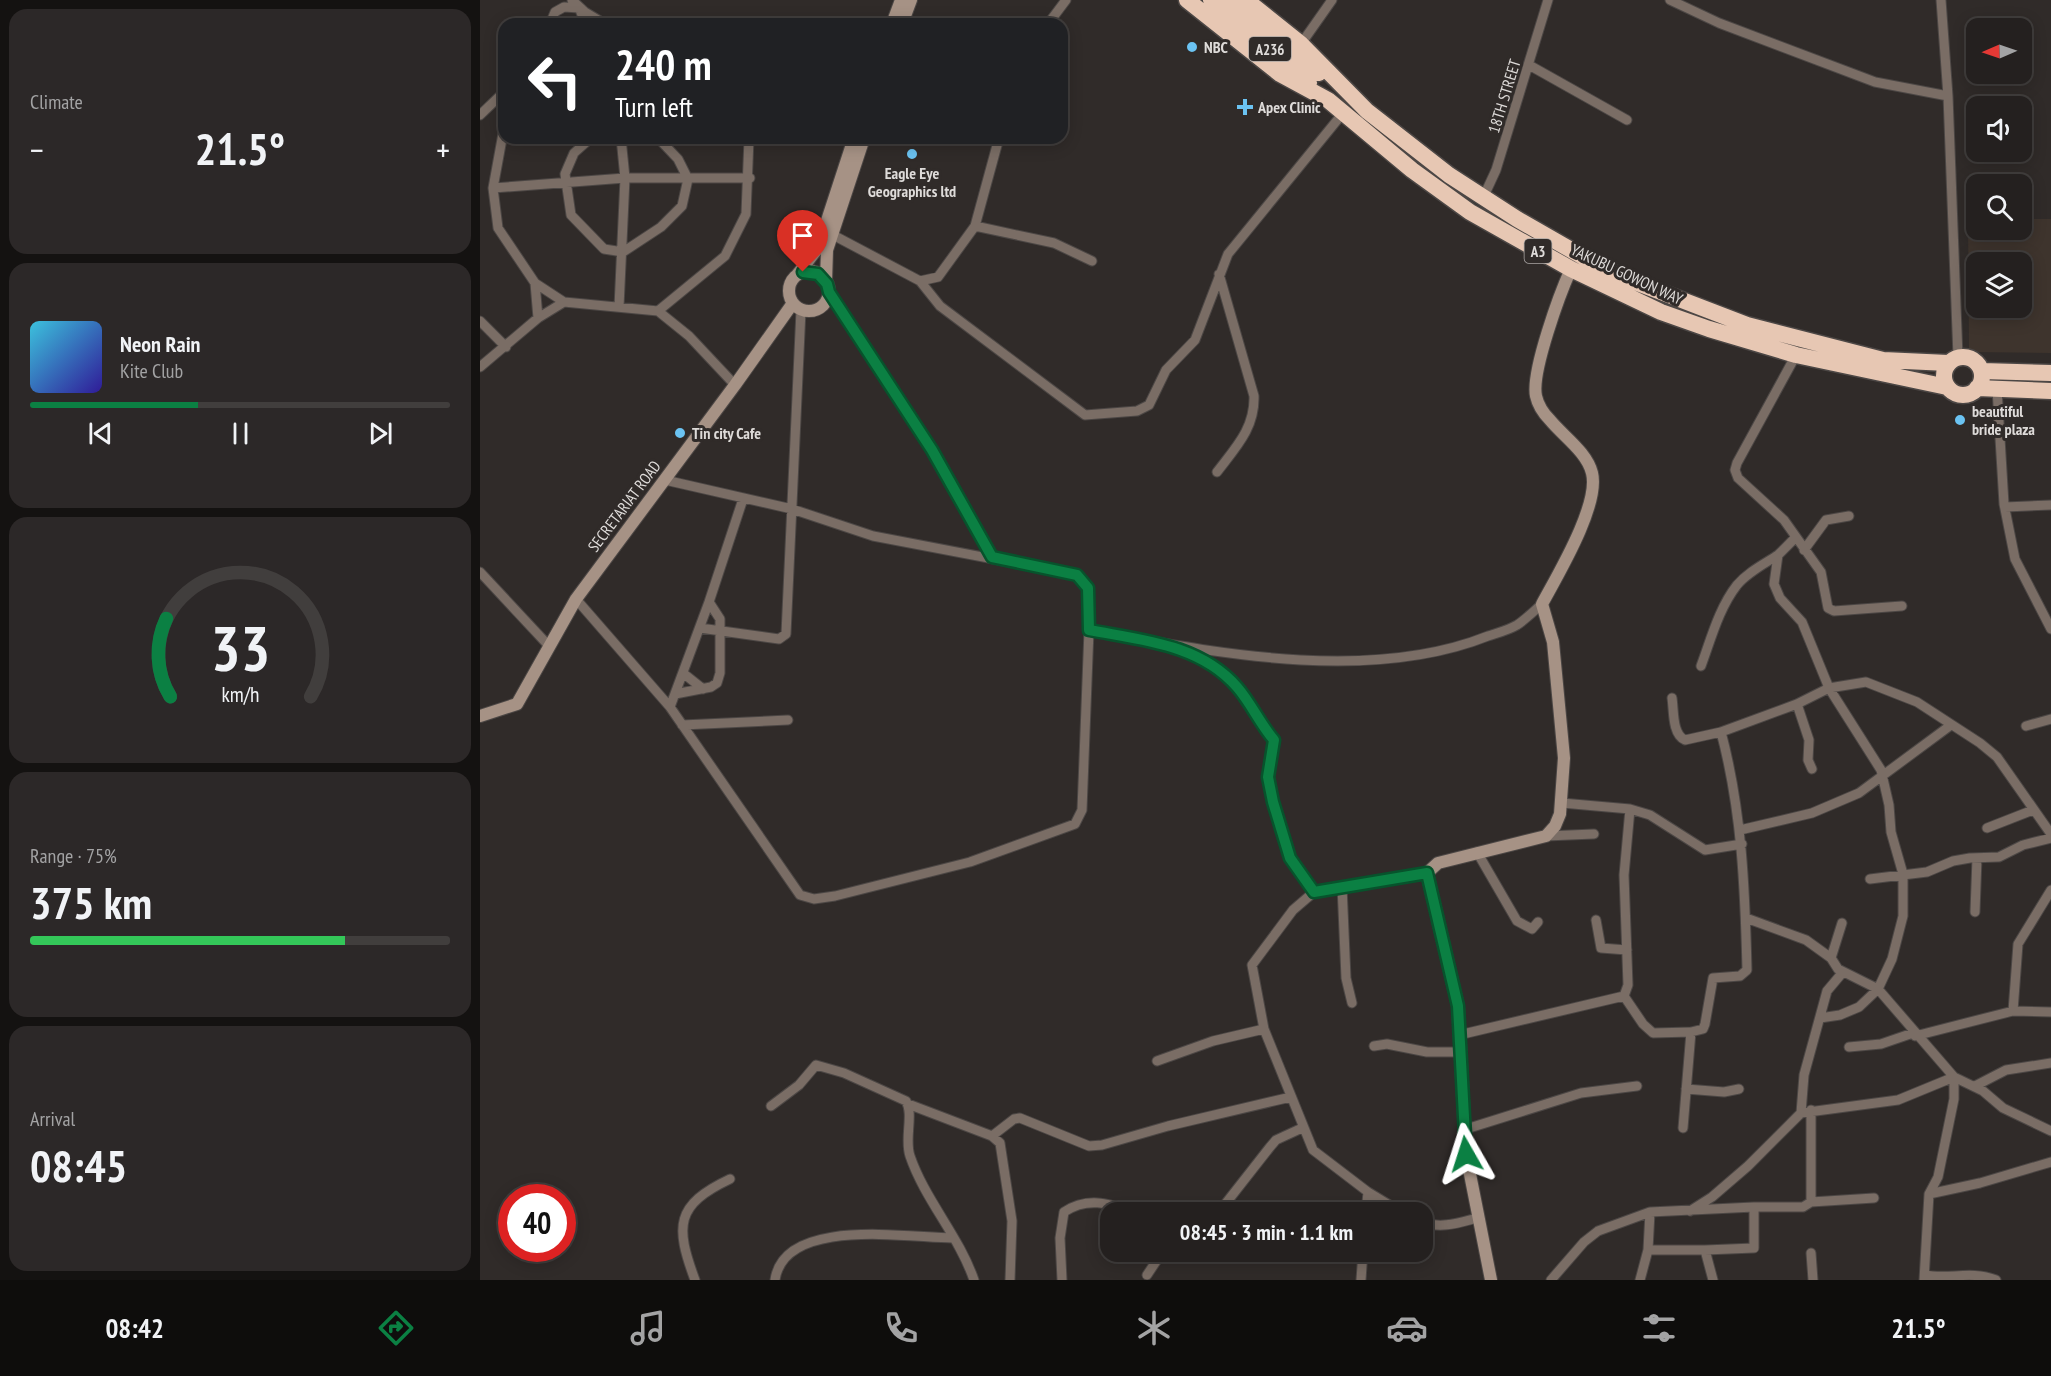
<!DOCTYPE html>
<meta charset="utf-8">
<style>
:root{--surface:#24201f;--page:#2c2828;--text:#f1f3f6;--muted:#a3a3a4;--line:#413e3d;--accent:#0b8043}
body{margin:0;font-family:"PT Sans Narrow",sans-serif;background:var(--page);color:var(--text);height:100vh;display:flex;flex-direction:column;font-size:22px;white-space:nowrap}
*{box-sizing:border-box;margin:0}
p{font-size:20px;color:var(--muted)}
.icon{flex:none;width:33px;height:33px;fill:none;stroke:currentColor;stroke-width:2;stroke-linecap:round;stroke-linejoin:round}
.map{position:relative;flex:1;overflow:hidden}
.panel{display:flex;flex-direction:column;gap:9px;padding:9px;background:#141211;width:480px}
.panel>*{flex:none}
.banner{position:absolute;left:18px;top:18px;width:570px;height:126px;border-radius:18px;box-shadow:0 3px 15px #0003,0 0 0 2px var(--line);background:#202124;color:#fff;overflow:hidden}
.needle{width:39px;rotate:268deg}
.buttons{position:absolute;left:1486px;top:18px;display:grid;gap:12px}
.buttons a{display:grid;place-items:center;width:66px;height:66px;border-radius:12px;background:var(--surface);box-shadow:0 3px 15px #0003,0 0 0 2px var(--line);font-size:30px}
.speed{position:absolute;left:18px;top:1184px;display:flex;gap:12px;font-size:30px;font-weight:700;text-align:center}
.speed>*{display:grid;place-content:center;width:78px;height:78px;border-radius:50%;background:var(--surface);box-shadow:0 3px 15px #0003,0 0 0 2px var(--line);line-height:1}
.speed .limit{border:9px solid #d22;background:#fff;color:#111}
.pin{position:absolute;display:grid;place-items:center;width:51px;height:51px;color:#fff;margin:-62px -26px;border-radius:50% 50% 50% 0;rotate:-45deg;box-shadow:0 0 6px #0007}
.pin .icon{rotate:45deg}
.me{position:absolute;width:66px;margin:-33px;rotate:354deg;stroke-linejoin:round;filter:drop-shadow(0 0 4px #0008)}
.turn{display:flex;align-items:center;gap:21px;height:126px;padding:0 18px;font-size:27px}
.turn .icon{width:78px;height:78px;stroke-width:2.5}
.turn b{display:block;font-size:42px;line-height:51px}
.big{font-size:45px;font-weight:800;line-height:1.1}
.panel .tile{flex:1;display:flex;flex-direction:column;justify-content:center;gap:9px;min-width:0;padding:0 21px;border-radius:18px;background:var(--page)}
.panel .dial{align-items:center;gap:0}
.dial svg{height:156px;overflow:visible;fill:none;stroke:var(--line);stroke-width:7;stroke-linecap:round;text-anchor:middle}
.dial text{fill:var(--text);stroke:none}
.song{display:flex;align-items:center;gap:18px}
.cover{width:72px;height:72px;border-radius:9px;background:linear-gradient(135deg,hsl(190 70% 55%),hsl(250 70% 35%))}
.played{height:6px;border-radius:3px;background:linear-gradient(90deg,var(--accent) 40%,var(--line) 40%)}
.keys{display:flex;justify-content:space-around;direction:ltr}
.heat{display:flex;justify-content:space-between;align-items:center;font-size:33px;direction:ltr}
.charge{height:9px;border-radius:4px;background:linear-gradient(90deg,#34c759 75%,var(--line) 0)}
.trip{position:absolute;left:620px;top:1202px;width:333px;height:60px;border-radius:18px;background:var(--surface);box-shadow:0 3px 15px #0003,0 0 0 2px var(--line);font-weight:800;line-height:60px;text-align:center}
.menu{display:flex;height:96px;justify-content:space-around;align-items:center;background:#0e0d0c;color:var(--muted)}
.menu .icon{width:42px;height:42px}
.menu .on{color:var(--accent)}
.menu b{font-size:27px;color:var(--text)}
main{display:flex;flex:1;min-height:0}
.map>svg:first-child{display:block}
</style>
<main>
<section class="panel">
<div class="tile"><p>Climate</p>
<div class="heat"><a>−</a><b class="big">21.5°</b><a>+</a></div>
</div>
<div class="tile">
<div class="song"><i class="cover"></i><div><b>Neon Rain</b><p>Kite Club</p></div></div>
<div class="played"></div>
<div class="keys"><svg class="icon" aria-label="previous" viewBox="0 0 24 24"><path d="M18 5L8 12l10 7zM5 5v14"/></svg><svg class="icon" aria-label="pause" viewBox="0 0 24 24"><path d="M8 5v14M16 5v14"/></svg><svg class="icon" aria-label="next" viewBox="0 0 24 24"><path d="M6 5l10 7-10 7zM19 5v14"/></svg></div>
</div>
<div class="tile dial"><svg viewBox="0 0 100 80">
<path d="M14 69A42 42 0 1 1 86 69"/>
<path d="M14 69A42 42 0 0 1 12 29" stroke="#0b8043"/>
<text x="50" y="56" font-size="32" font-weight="700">33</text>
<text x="50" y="72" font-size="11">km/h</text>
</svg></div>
<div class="tile"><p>Range · 75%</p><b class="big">375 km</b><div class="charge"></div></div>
<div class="tile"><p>Arrival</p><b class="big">08:45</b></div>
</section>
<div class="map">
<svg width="1571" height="1280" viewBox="0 0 1571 1280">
<rect width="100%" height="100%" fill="#302b29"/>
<path fill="#3e342d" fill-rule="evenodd" d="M 1488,219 L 1497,219 L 1497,230 L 1542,230 L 1542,219 L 1571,219 L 1571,353 L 1489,352 ZM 1497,262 L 1542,262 L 1542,308 L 1497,308 Z"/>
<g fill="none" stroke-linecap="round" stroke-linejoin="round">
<g stroke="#4c4745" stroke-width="11">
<path id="street" d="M 92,0 L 105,12 L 125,24
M 1190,0 L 1239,23 L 1395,82 L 1468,96
M 1461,0 L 1468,96 L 1478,357
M 70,24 L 75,12 L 84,7 L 99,8 L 106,24
M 568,24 L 586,0
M 821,44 L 852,0
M 1049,65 L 1147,120
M 0,115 L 24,92
M 24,128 L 13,188 L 18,228 L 55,283 L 84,302 L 178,311 L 245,256 L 266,214 L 269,138
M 111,138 L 94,153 L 85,174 L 91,215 L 124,249 L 143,252 L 181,227 L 202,206 L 208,179 L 198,159 L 178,138
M 13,188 L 145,178 L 270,178
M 1003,198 L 1016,170 L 1068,0
M 495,226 L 574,243 L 612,261
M 353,235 L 440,281 L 458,277 L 495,226 L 519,138
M 440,281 L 460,306 L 605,415 L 657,411 L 669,405 L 686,370 L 715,340 L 748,254 L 863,113
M 55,283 L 58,318
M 349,292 L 452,450 L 511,557
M 139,307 L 145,178 L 141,138
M 178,311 L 209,336 L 255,385
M 0,321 L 26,347
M 1316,355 L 1257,463 L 1255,470 L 1258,478 L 1304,520 L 1341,572 L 1348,608 L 1354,611 L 1422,606
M 0,367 L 58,318 L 84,302
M 1517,389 L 1524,504 L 1535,559 L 1571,629
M 737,472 C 756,447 775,428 774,396 L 739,274
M 1525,507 L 1571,505
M 1315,538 L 1298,555 L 1294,584 L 1300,598 L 1322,622 L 1349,688 L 1401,770 L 1409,805 L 1411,832 L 1423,874 L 1423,916 L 1412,959 L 1398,989 L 1379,1007 L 1360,1015 L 1340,1018
M 1324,550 L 1346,520 L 1369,516
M 0,572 L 69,646
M 96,599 L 190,707 L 320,895 L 334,899 L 355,896 L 490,862 L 595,824 L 602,810 L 609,630 C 609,612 614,588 597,575 L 393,536 L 312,509 L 185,480
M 220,628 L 299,639 L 306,634 L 321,310
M 609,630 C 732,652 888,684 1008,636 C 1017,633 1029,630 1037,625 C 1046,619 1054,611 1062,604
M 700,648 L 737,669 L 757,686 L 794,740 L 788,777 L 793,803 L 810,858 L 834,892
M 1221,666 C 1231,639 1239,608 1257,585 C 1268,572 1284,564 1298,555
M 203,673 L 223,689
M 195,694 L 231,687 L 237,683 L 240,673 L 240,619 L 229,602
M 1192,698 C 1194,711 1192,734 1205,740 L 1241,732
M 1317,704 L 1329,740 L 1328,760 L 1332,769
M 190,707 L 229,602 L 263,499
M 202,725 L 308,720
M 1546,726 L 1571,719
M 1082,803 L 1150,809 L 1170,815 L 1225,850 L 1262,844
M 1507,828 L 1553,810
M 1260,830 L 1332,813 L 1379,793 L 1471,725
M 1066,836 L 1114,834
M 997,852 L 1037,921 L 1052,929 L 1058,922
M 1390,879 L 1447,872 L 1473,861 L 1490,858 L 1519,857 L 1543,845 L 1571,838
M 862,886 L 866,978 L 872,1003
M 1495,912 L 1497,858
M 1266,918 L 1326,940 L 1351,958 L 1358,969 L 1398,989 L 1474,1077 L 1503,1091 L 1523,1108 L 1571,1131
M 1116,920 L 1121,948 L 1147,950
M 1351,958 L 1362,923
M 1144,996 L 1148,985 L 1144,875 L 1150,809
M 1144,996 L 1163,1024 L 1173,1033 L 1211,1032
M 1533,1011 L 1538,944 L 1571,890
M 979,1035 L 1144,996
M 1435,1036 L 1533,1011 L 1571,1012
M 894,1046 L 907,1044 L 947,1052 L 979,1052
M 1369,1047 L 1401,1044 L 1433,1033
M 677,1061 L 733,1041 L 784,1029
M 1495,1086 L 1526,1070 L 1571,1063
M 1206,1089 L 1244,1092 L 1259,1089
M 428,1104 L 512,1136 L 520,1143 L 532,1221 L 530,1280
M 291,1106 L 319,1085 L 336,1065 L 364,1073 L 426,1101 C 434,1115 424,1139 430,1156 C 445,1200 479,1236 494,1280
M 1331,1110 L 1331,1202
M 1321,1113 L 1324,1075 L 1347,991 L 1363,972
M 1203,1128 L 1211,1032 L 1223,1029 L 1225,1024 L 1233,978 L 1260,976 L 1267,970 C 1265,889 1262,811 1241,732 L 1317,704 L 1349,688 L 1386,682 L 1437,702 L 1500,743 L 1517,757 L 1571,834
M 983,1130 L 1101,1093 L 1157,1086
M 512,1136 L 534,1119 L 540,1118 L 609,1146 L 622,1145 L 688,1126 L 811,1097
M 1449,1194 L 1500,1183 L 1571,1162
M 1210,1211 L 1232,1197 L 1268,1166 L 1321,1113 L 1418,1100 L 1474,1077
M 739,1212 L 790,1147 L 796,1140 L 822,1128
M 886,1212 L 888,1192
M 921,1212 L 888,1192 L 833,1150 L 784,1029 L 772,965 L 813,910 L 834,892 L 947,873
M 942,1222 C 961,1229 978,1223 997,1218
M 1168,1250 L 1225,1250
M 1331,1253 L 1333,1280
M 667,1275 L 683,1251
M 1445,1275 C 1469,1280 1490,1270 1516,1280
M 215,1280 C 195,1226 195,1205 250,1179
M 295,1280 C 304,1216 430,1238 472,1238
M 582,1280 L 580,1238 L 584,1212 C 608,1196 630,1204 656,1212
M 881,1280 L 883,1251
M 1071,1280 L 1104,1242 L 1118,1231 L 1170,1212 L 1274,1207 L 1323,1207 L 1331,1202 L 1394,1198
M 1160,1280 L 1168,1250 L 1170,1212
M 1233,1280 L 1225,1250 L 1274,1248 L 1274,1207
M 1444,1280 L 1449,1194 L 1458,1177 L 1474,1099 L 1474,1077"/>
</g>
<g stroke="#4c4745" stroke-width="14">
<path id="secondary" d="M 412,24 L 421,0
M 422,24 L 431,0
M309 291a20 20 0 1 1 40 0a20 20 0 1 1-40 0Z
M 317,275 L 338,248 L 374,138
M 346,282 L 347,250 L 384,138
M 0,716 L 37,704 L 96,599 L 255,385 L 313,303
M 1011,1280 L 986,1154 L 978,1006 L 947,873 L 958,863 L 1066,836 L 1075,826 L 1080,814 L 1084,758 L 1073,642 L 1062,604 C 1077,576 1120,505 1112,473 C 1107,452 1083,436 1070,420 C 1064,414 1058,405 1056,396 C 1051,372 1080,293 1091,269"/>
</g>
<g stroke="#4c4745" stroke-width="19">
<path id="highway" d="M 707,0 L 800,74 L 848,100 L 932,170 L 990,212 L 1091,269 L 1181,312 L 1229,329 L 1316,355 L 1467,387
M 731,0 L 829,83
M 751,0 L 839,73
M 766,0 L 821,44 L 887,111 L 969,175 L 1037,219 L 1112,262 L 1142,277 L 1267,325 L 1403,360 L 1468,363
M1464 376a19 19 0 1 1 38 0a19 19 0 1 1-38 0Z
M 1502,371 L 1571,373
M 1497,388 L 1571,391"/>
</g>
<use href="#street" stroke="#7a6d65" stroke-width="9"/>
<use href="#secondary" stroke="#a69285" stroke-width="12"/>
<use href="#highway" stroke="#e7c7b3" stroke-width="16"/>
</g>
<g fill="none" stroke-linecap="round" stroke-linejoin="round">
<g stroke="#07532c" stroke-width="15">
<path id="route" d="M 323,272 L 338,274 L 347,284 L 349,292 L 452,450 L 512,557 L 597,575 L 608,588 L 609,630 C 661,640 720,644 757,687 C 771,703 780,724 794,740 L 788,777 L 793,802 L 810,858 L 834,892 L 947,873 L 978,1006 L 986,1154"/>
</g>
<use href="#route" stroke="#0b8043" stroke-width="10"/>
</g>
<g fill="#6bc3f2" stroke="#302b29" stroke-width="2">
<circle cx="712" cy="47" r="6"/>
<path d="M762 98h6v6h6v6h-6v6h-6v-6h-6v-6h6z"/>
<circle cx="432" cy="154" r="6"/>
<circle cx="1480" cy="420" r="6"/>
<circle cx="200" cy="433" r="6"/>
</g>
<g text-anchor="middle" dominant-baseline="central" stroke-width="6" stroke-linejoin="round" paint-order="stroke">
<g fill="#302b29" stroke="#aaa6a4" stroke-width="1.5">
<rect x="769" y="37" width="42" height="24" rx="4.5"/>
<rect x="1044.5" y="239" width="27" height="24" rx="4.5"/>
</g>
<g font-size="15" font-weight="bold" fill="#dedbd9">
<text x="790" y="49">A236</text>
<text x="1058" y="251">A3</text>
</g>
<g font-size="16" font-weight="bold" fill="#dedbd9" stroke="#302b29" text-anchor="start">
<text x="724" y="47">NBC</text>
<text x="778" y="107">Apex Clinic</text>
<text x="432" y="173" text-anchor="middle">Eagle Eye<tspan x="432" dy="18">Geographics ltd</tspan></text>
<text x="1492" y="411">beautiful<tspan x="1492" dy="18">bride plaza</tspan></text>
<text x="212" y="433">Tin city Cafe</text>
</g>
<g font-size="16" fill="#dedbd9" stroke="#302b29">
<text transform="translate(1024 96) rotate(-73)">18TH STREET</text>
<text transform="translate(1147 274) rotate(25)">YAKUBU GOWON WAY</text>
<text transform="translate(144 506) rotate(-53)">SECRETARIAT ROAD</text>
</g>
</g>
</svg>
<div class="buttons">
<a><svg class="needle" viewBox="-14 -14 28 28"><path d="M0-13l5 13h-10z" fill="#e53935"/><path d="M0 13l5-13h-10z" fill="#a3a3a4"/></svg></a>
<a><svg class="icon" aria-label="sound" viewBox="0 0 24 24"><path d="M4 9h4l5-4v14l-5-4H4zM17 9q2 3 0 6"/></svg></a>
<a><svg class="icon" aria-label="search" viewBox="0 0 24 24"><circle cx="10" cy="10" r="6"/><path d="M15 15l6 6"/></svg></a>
<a><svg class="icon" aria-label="layers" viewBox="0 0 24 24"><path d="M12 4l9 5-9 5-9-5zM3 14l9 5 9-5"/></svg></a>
</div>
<div class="speed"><div class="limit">40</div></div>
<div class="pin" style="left:323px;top:272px;background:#d93025"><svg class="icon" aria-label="arrive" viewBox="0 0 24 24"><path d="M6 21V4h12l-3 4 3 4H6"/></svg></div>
<svg class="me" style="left:986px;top:1154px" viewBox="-20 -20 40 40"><path d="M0-17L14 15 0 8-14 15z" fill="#0b8043" stroke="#fff" stroke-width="4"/></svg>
<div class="trip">08:45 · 3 min · 1.1 km</div>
<div class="banner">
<div class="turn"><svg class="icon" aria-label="left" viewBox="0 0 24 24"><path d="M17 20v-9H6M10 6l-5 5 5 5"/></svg><div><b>240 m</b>Turn left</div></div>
</div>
</div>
</main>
<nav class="menu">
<b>08:42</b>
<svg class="icon on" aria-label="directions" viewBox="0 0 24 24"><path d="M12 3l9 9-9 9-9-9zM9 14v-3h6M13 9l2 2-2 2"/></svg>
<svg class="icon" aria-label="music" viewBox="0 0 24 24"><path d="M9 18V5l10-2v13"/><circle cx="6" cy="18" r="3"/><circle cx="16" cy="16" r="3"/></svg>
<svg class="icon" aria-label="phone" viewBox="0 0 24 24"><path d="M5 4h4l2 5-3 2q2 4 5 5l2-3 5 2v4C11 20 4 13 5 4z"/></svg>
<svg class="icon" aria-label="climate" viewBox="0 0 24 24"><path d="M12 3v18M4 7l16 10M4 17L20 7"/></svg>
<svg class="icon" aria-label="car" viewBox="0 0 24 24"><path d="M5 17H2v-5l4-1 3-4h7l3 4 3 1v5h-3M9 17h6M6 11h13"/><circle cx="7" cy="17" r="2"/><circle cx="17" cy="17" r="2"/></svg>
<svg class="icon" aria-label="filters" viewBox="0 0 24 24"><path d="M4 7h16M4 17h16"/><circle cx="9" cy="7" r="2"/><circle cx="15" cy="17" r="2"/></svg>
<b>21.5°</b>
</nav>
